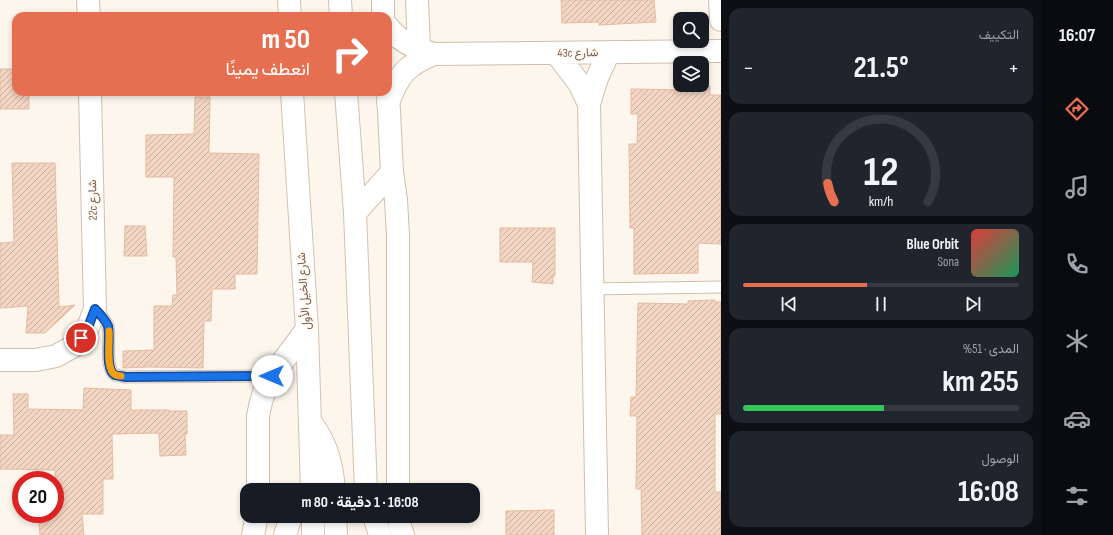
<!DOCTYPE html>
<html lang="ar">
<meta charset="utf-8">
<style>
:root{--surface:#171b24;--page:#20242c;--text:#f1f3f6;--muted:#9ea1a6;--line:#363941;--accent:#e76f51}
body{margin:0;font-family:"Sofia Sans Condensed",Vazirmatn,sans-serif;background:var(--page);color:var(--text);direction:rtl;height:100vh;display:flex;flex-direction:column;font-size:15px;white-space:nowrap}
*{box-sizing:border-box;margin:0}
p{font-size:13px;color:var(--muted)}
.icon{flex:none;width:22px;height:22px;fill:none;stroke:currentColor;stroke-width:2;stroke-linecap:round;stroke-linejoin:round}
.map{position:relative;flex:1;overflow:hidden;direction:ltr}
.side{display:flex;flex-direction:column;gap:8px;padding:8px;background:#0d0f14;width:320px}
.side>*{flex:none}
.hud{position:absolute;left:12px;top:12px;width:380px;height:84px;border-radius:12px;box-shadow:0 2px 6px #0003;direction:rtl;background:#e76f51;color:#fff;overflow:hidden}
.buttons{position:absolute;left:673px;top:12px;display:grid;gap:8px}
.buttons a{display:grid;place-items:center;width:36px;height:36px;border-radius:8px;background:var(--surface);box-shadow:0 2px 6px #0003;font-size:20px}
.speed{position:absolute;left:12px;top:471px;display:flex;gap:8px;font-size:20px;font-weight:700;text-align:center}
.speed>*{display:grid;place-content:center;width:52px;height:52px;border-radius:50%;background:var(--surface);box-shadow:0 2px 6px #0003;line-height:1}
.speed .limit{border:6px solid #d22;background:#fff;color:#111}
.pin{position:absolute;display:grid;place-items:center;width:34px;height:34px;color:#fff;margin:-17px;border:2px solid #fff;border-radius:50%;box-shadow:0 1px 4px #0007}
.me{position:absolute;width:44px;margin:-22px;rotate:270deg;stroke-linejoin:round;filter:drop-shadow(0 0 3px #0008)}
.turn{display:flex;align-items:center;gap:14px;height:84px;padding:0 16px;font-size:18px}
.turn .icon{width:52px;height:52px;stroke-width:2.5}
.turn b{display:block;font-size:28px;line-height:34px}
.big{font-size:30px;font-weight:700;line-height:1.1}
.side .tile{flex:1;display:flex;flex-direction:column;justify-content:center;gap:6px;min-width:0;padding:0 14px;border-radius:12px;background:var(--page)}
.side .dial{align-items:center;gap:0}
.dial svg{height:104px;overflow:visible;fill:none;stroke:var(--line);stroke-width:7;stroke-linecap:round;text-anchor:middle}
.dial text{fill:var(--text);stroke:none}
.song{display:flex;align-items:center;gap:12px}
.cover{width:48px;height:48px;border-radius:6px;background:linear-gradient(135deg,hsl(0 70% 55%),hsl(150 70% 35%))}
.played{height:4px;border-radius:2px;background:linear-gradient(90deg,var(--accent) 45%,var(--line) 45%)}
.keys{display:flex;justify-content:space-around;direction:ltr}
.heat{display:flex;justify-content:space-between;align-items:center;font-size:22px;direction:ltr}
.charge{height:6px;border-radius:3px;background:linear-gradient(90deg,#34c759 51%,var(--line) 0)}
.trip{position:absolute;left:240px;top:483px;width:240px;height:40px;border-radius:12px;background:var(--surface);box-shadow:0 2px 6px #0003;font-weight:700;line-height:40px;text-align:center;direction:rtl}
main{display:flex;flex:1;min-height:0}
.tab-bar{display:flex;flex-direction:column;width:72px;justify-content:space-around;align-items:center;background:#090b0e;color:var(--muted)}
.tab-bar .icon{width:28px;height:28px}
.tab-bar .active{color:var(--accent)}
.tab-bar b{font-size:18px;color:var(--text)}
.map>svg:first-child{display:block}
</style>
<main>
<nav class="tab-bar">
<b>16:07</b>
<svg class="icon active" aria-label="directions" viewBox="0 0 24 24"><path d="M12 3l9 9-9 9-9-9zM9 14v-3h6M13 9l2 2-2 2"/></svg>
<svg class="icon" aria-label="music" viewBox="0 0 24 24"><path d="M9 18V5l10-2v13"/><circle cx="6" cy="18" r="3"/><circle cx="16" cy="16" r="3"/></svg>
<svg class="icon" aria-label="phone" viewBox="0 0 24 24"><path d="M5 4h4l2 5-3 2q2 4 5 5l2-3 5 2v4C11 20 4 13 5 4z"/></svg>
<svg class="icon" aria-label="climate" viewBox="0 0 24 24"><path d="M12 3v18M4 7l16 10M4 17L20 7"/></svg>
<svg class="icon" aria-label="car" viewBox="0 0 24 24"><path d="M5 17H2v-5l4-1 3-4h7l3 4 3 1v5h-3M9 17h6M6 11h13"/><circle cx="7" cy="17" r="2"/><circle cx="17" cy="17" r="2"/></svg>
<svg class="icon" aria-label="filters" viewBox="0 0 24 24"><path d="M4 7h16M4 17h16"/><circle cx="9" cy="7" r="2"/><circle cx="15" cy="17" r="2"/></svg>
</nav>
<section class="side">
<div class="tile"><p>التكييف</p>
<div class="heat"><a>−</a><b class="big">21.5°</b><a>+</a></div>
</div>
<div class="tile dial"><svg viewBox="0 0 100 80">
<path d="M14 69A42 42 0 1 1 86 69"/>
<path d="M14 69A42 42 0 0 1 9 55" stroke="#e76f51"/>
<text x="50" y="56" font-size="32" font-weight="700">12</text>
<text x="50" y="72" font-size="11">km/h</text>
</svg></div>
<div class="tile">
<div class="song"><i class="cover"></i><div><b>Blue Orbit</b><p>Sona</p></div></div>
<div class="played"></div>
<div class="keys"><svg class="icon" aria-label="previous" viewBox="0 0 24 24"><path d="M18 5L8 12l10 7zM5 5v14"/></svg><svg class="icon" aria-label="pause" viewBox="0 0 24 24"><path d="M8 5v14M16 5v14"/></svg><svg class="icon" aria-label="next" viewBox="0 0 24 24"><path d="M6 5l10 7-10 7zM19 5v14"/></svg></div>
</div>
<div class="tile"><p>المدى · 51%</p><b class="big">255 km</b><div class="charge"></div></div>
<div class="tile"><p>الوصول</p><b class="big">16:08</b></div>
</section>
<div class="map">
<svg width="721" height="535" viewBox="0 0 721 535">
<defs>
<pattern id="building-hatch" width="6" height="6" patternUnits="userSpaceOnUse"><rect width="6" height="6" fill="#f3d5c3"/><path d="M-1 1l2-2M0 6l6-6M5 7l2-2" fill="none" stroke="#cab0a1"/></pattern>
</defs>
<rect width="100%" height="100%" fill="#fdf6ec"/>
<path fill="url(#building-hatch)" stroke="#e6bba3" d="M 561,0 L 654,0 L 656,22 L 599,25 L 599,22 L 562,23 Z
M 0,69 L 16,69 L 16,92 L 29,92 L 29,109 L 0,109 Z
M 689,86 L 710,86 L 710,95 L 721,95 L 721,244 L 698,243 L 698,273 L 634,274 L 634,228 L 630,228 L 629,144 L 637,144 L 638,114 L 631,114 L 631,89 L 689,90 Z
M 195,97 L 210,97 L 209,153 L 259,154 L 257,274 L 235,274 L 235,289 L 212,289 L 211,321 L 204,321 L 203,368 L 149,367 L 123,368 L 123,351 L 154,350 L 154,306 L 172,306 L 173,295 L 177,295 L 176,257 L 173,257 L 174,177 L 146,177 L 146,135 L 194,134 Z
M 12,163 L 55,163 L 59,307 L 75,305 L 45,333 L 26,333 L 28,306 L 0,308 L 0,243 L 14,242 Z
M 125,226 L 145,226 L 147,256 L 124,256 Z
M 500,228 L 555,228 L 555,276 L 553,276 L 553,284 L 532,282 L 533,262 L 500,262 Z
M 715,300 L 715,302 L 721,302 L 721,414 L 715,414 L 715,492 L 721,492 L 721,535 L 642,535 L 641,489 L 636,489 L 637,416 L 630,416 L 631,397 L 636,397 L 638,303 L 688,304 L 688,301 Z
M 84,388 L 131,390 L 131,410 L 169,410 L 169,411 L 187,411 L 187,434 L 185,434 L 186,455 L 160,456 L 159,433 L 112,434 L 113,479 L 103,479 L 103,514 L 82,514 L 84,535 L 40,535 L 38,514 L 55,514 L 55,470 L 0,469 L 0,435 L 14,435 L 13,394 L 28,394 L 28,409 L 83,410 Z
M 554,510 L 554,535 L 506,535 L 506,511 Z"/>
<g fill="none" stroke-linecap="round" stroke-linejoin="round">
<g stroke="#d1beb0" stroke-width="13">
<path id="service" d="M 592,289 L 721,287
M 95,309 C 100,314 105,319 108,326 C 111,338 104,368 115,375 C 118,376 122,376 125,377 L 272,376"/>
</g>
<g stroke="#d1beb0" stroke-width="24">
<path id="minor" d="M 88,0 L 89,16
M 383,0 L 383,16
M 417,0 L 419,49
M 720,0 L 721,20
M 388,27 C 400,42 416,49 434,54 L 721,51
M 556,53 L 579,83 L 589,104
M 388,92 L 392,172 L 396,200 L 398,235 L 398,490
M 388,103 C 399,74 406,65 434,54
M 0,360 L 36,360 L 56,356 L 74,346 L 87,330 L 95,309 L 90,92
M 258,490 L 258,416 L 261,402 L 265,389 L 272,376 L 307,329
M 399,516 L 400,526 L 403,535
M 253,535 L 257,516
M 597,535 L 589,104 L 597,78 L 609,52"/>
</g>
<g stroke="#d6c0b0" stroke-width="24">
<path id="secondary" d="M 289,0 L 290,16
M 340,0 L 341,16
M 292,92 L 307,329 L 312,490
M 346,92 L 355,213 L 366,490
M 355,213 L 392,172
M 312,424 C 327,445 332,464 334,490
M 313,516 L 313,535
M 335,516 L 336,535
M 374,516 L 380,535
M 285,535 L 291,516"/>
</g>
<use href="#service" stroke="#fff" stroke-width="11"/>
<use href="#minor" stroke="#fff" stroke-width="22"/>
<use href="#secondary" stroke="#fff" stroke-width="22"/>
</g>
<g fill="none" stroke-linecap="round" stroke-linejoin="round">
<g stroke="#114b97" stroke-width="10">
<path id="route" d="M 81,338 L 87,330 L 95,309 C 100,314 105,319 108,326 C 111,338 104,369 115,375 C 118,376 122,376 125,377 L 272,376"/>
</g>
<use href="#route" stroke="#1a73e8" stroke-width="7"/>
<path stroke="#f59e0b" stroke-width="7" d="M 109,331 C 110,341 106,365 113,373 C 115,375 118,376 121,376"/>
</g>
<g text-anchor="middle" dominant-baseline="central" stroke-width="4" stroke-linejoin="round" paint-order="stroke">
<g font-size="12" fill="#7a5c4d" stroke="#fffaf3">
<text transform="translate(578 53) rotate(-1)">43c شارع</text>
<text transform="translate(93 200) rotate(-91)">22c شارع</text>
<text transform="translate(304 291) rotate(-94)">شارع الخيل الأول</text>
</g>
</g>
</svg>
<div class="buttons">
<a><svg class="icon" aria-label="search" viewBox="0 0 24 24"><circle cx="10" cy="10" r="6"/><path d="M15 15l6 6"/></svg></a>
<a><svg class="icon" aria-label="layers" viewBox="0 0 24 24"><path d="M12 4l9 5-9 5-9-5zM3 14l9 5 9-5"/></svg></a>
</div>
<div class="speed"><div class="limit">20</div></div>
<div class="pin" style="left:81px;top:338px;background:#d93025"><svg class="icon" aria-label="arrive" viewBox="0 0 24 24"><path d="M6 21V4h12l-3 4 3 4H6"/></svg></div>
<svg class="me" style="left:272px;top:376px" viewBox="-20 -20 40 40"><circle r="19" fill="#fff"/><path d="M0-13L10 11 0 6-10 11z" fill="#1a73e8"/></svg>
<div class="trip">16:08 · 1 دقيقة · 80 m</div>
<div class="hud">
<div class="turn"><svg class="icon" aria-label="right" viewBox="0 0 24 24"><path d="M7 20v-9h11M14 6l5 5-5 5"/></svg><div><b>50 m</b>انعطف يمينًا</div></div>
</div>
</div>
</main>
